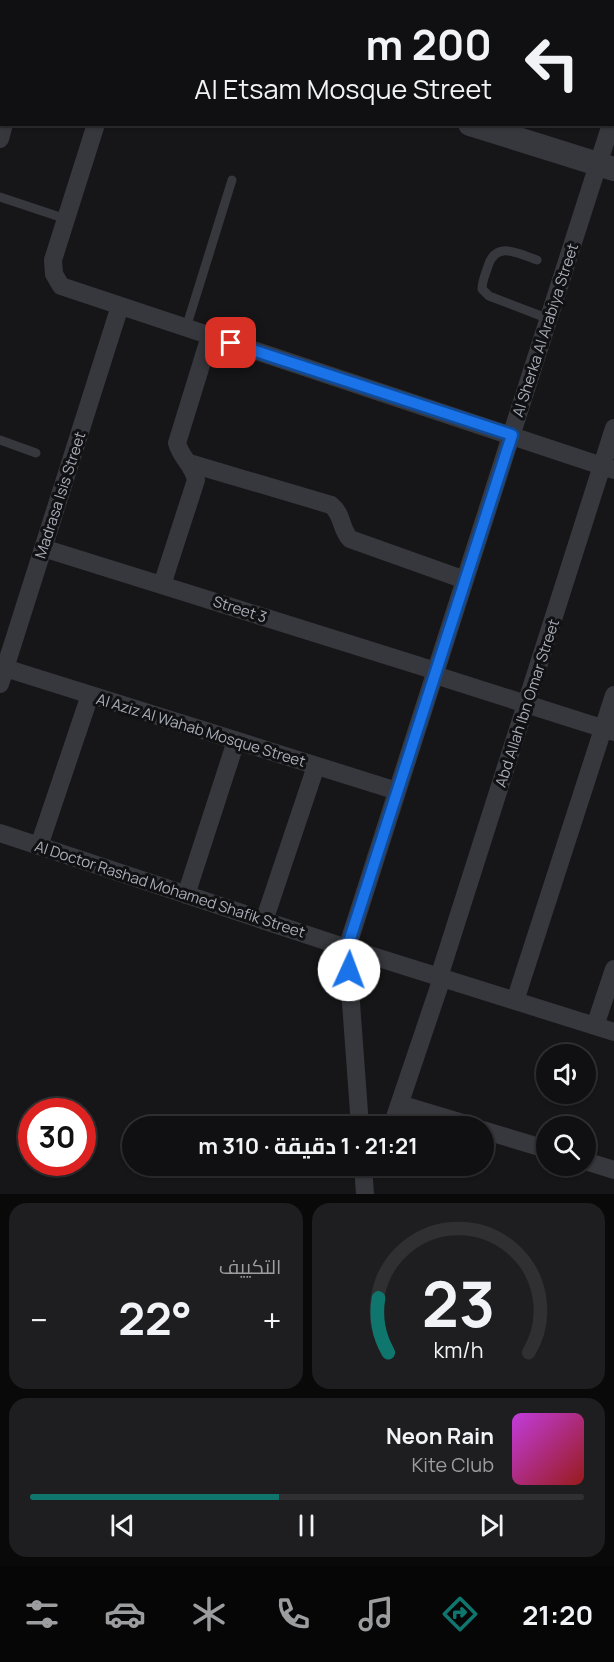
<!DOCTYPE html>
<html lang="ar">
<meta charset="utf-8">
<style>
:root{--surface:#101012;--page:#1e1e20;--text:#f1f3f6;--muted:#9c9d9f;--line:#303032;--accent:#0f766e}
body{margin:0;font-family:Manrope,Cairo,sans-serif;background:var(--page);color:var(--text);direction:rtl;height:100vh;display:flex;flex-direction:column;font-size:22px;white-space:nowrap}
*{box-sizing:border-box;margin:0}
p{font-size:20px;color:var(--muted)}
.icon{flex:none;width:33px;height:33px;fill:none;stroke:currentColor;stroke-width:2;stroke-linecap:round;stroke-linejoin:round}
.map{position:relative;height:1194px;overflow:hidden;direction:ltr}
.details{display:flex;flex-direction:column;gap:9px;padding:9px;background:#09090a;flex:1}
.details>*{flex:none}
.guide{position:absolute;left:0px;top:0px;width:615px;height:126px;box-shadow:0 2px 4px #0004,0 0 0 2px var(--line);direction:rtl;background:#101012;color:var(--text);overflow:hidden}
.fabs{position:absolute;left:536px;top:1044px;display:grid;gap:12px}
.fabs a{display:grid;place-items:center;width:60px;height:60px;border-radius:50%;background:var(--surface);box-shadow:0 2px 4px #0004,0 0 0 2px var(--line);font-size:30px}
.speed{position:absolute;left:18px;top:1098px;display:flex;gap:12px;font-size:30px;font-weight:700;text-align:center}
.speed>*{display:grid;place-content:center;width:78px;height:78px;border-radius:50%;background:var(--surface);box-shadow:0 2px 4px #0004,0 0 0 2px var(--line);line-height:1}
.speed .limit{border:9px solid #d22;background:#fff;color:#111}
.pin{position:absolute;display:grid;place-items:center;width:51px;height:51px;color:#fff;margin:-26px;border-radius:12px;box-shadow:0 3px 9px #0006}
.me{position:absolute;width:66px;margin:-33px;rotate:2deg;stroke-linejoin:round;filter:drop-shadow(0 0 4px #0008)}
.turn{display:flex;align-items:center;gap:21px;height:126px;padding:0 24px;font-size:27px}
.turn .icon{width:78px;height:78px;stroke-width:2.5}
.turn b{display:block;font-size:42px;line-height:51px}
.big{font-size:45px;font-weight:700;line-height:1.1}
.details .widget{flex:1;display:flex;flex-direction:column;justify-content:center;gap:9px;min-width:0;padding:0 21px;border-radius:18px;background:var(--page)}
.details .dial{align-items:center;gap:0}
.dial svg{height:156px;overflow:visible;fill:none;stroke:var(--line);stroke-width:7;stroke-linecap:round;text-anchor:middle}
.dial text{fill:var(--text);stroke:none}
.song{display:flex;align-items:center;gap:18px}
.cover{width:72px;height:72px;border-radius:9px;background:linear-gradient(135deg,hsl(290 70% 55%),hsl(0 70% 35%))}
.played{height:6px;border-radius:3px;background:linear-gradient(90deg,var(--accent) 45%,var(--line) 45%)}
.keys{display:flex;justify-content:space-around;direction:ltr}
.heat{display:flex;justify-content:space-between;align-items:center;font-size:33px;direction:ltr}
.details .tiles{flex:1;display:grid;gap:9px;grid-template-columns:1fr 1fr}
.widget:last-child{grid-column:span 2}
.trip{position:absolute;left:122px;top:1116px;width:372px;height:60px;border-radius:30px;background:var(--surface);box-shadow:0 2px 4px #0004,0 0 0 2px var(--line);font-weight:700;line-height:60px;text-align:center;direction:rtl}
.dock{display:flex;height:96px;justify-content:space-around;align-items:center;background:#060607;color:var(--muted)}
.dock .icon{width:42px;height:42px}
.dock .current{color:var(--accent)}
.dock b{font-size:27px;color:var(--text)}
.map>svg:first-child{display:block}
</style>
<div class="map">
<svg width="614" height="1194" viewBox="0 0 614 1194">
<rect width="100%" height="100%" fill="#161618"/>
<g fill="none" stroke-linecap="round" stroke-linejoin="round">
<path stroke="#37383d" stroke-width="9" d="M 0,197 L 66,219
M 537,260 C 519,254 496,240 488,266 C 486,273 482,281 482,289 L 489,296 L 549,319
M 186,328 L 232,180
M 0,440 L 36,453"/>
<path stroke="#37383d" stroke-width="18" d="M 608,0 L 612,2
M 239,2 L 239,0
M 346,2 L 346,0
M 448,2 L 448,0
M 551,2 L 551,0
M 96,124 L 53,260 L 54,274 L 61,286 L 614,470
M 0,139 L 4,124
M 189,463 L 331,505 C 343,514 340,528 350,539 L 465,580
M 43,548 L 436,671
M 162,585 L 196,480 C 193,465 181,458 177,443 L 210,336
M 5,668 L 397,791
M 435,675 L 614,732
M 0,684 L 120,306
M 0,833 L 347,948 L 614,1032
M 39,846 L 90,695
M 186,895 L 236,741
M 264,921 L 316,766
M 439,977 L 614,428
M 515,1001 L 614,695
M 595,1026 L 614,969
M 400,1104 L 473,1126
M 360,1126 L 347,948 L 611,124
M 392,1126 L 442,978
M 483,1130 L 546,1149
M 585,1161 L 614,1170
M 363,1166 L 365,1194"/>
<path stroke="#37383d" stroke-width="24" d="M 76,0 L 80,2
M 470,124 L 614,169"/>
</g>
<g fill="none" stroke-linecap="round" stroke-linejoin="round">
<g stroke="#114b97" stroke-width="15">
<path id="route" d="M 231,343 L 512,435 L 347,948 L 349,970"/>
</g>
<use href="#route" stroke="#1a73e8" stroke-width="10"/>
</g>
<g text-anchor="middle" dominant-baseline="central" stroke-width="6" stroke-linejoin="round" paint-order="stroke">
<g font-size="15" fill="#a8adb8" stroke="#111113">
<text transform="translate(545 330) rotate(-72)">Al Sherka Al Arabiya Street</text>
<text transform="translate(60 495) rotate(-72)">Madrasa Isis Street</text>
<text transform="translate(240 609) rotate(18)">Street 3</text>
<text transform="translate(527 703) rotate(-72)">Abd Allah Ibn Omar Street</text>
<text transform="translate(201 730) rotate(17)">Al Aziz Al Wahab Mosque Street</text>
<text transform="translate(170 889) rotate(18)">Al Doctor Rashad Mohamed Shafik Street</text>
</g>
</g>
</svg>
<div class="fabs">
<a><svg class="icon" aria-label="sound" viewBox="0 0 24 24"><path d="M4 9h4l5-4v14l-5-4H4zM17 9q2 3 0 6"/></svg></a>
<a><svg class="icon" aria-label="search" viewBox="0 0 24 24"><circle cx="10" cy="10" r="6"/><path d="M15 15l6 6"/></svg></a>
</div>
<div class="speed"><div class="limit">30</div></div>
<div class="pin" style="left:231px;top:343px;background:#d93025"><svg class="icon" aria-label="arrive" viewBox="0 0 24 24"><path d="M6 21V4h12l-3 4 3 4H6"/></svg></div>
<svg class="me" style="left:349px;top:970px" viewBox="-20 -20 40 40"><circle r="19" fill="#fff"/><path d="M0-13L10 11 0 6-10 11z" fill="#1a73e8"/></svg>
<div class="trip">21:21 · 1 دقيقة · 310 m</div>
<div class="guide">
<div class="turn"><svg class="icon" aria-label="left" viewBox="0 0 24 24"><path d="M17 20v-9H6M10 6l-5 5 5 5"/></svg><div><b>200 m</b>Al Etsam Mosque Street</div></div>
</div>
</div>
<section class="details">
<div class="tiles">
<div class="widget dial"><svg viewBox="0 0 100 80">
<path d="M14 69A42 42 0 1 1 86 69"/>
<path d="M14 69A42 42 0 0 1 9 41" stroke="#0f766e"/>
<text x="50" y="56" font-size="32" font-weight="700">23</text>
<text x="50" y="72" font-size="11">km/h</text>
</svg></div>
<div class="widget"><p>التكييف</p>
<div class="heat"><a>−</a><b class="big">22°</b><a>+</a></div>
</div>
<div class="widget">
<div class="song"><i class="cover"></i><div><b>Neon Rain</b><p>Kite Club</p></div></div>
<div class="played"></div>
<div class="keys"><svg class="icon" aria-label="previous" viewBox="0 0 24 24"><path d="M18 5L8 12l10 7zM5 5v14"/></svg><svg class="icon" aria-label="pause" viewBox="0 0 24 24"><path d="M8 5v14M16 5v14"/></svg><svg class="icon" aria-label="next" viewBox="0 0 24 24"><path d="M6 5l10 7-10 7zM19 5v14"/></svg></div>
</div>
</div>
</section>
<nav class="dock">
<b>21:20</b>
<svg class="icon current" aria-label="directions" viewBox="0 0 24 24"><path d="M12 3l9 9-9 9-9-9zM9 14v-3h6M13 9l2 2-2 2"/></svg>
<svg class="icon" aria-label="music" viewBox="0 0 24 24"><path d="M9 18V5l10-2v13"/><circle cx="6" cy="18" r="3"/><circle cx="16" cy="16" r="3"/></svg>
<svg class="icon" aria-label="phone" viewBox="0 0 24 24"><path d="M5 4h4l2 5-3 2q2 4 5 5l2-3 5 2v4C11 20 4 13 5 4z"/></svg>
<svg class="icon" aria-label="climate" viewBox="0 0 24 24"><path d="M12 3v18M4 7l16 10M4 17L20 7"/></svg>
<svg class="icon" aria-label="car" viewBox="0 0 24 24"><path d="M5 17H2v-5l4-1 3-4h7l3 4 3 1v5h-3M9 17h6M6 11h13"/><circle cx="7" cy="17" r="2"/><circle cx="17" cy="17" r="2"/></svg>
<svg class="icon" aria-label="filters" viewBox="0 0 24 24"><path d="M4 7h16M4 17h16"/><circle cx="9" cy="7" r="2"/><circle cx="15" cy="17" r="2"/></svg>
</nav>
